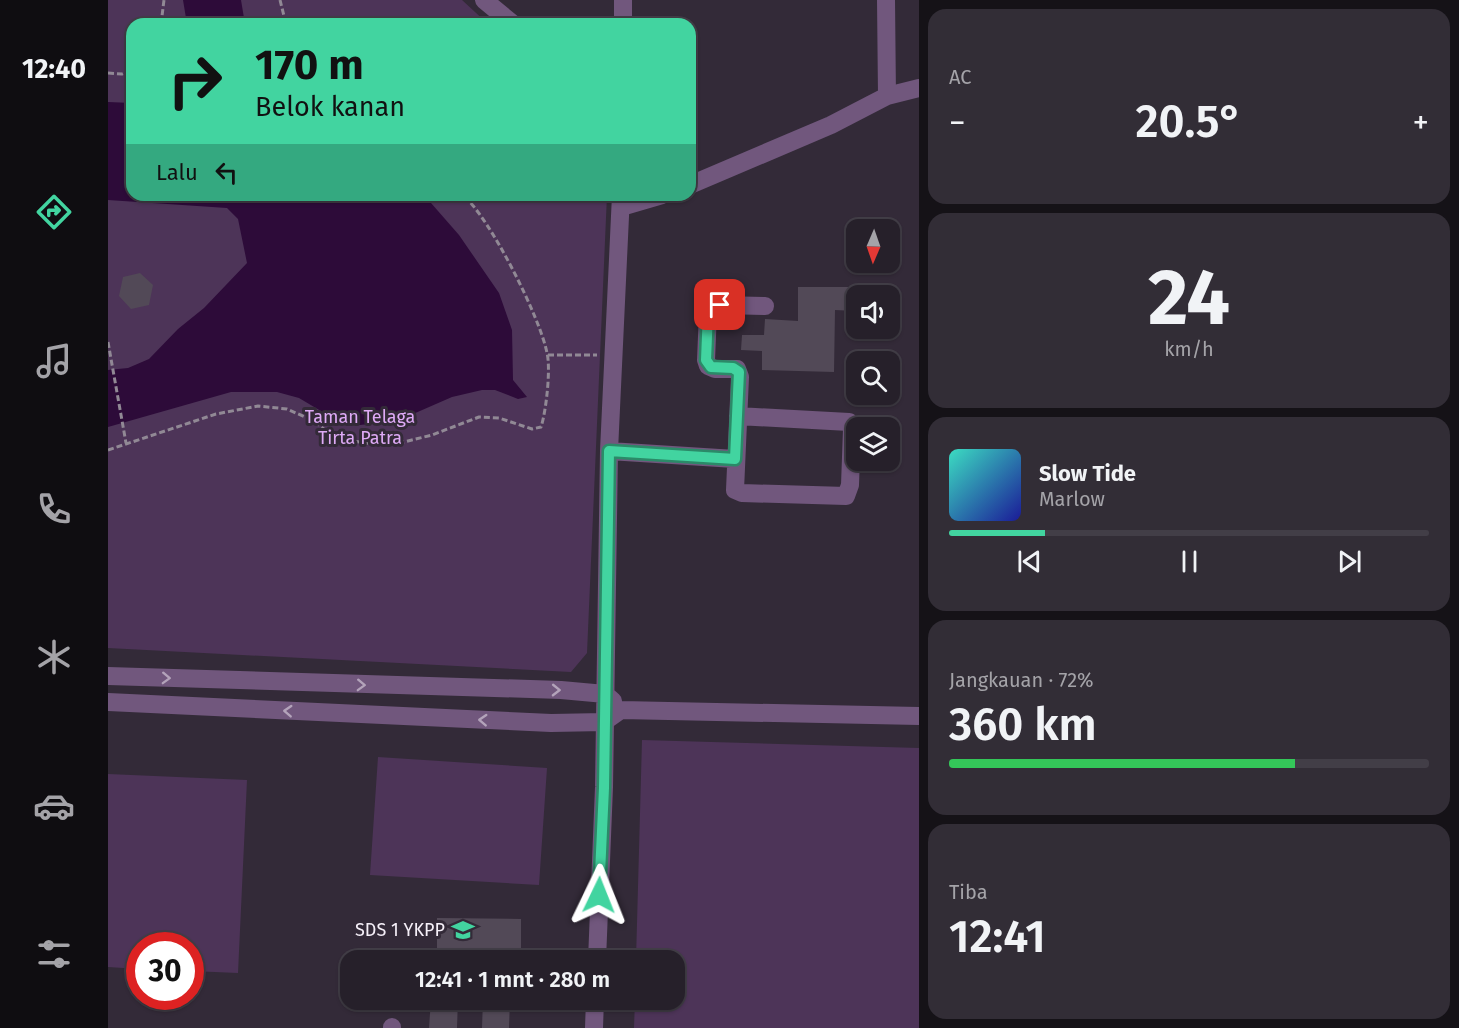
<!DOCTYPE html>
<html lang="id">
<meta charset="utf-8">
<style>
:root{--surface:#26202a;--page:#322d36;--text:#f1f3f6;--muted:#a4a3a8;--line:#423e47;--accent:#42d4a0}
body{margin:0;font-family:"Fira Sans",sans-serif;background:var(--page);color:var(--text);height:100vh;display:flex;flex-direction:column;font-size:22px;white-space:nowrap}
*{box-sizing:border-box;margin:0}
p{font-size:20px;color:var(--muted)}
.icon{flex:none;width:33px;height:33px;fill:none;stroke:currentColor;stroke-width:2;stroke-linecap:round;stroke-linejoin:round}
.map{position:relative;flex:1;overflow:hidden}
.side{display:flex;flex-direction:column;gap:9px;padding:9px;background:#151217;width:540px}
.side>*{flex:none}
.top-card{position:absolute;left:18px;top:18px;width:570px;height:183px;border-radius:18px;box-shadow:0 2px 4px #0004,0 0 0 2px var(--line);background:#42d4a0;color:#111;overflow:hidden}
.needle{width:39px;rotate:182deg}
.controls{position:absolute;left:738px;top:219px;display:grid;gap:12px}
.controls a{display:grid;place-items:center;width:54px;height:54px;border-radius:12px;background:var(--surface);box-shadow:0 2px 4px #0004,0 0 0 2px var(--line);font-size:30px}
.speed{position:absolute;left:18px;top:932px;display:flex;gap:12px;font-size:30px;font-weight:700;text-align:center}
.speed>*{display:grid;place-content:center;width:78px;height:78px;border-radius:50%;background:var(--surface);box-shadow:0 2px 4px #0004,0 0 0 2px var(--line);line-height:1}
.speed .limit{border:9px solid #d22;background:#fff;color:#111}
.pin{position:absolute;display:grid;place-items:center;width:51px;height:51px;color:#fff;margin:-26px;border-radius:12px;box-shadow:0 3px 9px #0006}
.me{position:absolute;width:66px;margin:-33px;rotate:2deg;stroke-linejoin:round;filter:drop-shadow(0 0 4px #0008)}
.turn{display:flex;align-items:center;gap:21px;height:126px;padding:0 30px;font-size:27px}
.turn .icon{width:78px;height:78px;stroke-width:2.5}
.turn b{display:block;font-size:42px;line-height:51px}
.then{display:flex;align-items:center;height:57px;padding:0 30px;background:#0003;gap:12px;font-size:22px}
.big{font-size:45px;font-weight:600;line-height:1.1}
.side .widget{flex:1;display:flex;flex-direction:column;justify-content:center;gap:9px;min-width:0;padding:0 21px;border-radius:18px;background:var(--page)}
.side .dial{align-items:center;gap:0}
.dial b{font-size:78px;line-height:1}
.song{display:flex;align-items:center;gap:18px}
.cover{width:72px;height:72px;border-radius:9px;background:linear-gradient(135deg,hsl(170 70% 55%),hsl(240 70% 35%))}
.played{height:6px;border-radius:3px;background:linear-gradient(90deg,var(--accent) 20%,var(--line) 20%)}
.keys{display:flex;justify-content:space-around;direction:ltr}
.heat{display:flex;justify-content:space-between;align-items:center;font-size:33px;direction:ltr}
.charge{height:9px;border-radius:4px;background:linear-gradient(90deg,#34c759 72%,var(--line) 0)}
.trip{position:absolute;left:232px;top:950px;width:345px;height:60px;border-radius:18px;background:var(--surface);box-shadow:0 2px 4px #0004,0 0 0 2px var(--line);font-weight:600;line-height:60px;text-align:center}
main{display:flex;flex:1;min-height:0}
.dock{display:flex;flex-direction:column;width:108px;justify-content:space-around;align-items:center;background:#0f0d11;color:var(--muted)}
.dock .icon{width:42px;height:42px}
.dock .on{color:var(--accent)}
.dock b{font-size:27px;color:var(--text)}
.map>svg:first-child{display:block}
</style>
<main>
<nav class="dock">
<b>12:40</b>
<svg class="icon on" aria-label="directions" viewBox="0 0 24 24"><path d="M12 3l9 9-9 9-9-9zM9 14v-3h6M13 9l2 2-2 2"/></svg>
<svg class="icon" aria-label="music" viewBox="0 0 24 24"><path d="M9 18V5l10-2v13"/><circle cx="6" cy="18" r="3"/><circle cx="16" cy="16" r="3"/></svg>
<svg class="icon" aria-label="phone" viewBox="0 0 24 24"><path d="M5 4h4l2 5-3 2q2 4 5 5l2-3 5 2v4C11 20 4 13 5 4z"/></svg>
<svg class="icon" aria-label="climate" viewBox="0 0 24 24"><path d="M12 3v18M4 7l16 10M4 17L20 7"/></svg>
<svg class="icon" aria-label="car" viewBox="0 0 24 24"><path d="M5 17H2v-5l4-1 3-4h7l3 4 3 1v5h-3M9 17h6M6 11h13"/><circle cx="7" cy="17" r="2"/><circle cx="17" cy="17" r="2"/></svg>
<svg class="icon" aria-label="filters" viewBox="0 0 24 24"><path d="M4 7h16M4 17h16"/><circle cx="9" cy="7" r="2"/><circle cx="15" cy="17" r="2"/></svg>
</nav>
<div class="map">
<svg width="811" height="1028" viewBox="0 0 811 1028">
<rect width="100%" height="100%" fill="#332a38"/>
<path fill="#4d3458" d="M 0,0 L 354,0 L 380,24 L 24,24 L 24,195 L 499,195 L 479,653 L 463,672 L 0,648 Z
M 534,740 L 811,748 L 811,1028 L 526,1028 L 527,999 L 567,999 L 567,960 L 528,960 Z
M 270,757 L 439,768 L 431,885 L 262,875 Z
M 0,774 L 139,780 L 130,973 L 83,971 L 82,945 L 32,945 L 31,969 L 0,967 Z"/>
<path fill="#2d0b39" d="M 75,0 L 133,0 L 137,24 L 79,24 Z
M 0,102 L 24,103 L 24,195 L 316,195 L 351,235 L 391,293 L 404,330 L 405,380 L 419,397 L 410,399 L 387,390 L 374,390 L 344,397 L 289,421 L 252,425 L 228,420 L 191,398 L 169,392 L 123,392 L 0,427 L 0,370 L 20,368 L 41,359 L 70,329 L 96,308 L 139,263 L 130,219 L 119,208 L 0,200 Z"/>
<path fill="#524957" d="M 32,273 L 45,285 L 41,305 L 23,309 L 11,296 L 15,277 Z
M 690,287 L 775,287 L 774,296 L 748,296 L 748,311 L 727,310 L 726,372 L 654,370 L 654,351 L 633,350 L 634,335 L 656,335 L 657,319 L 690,321 Z
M 329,918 L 413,919 L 413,957 L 329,955 Z
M 323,999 L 350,999 L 349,1028 L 321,1028 Z
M 375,999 L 402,999 L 401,1028 L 374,1028 Z"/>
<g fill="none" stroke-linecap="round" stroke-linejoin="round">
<path stroke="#918995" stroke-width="3" stroke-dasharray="6 3" stroke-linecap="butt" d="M 172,0 L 178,24
M 53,24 L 56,0
M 0,73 L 14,74 L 24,70
M 0,342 L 18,443
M 440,355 L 489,355
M 0,450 L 108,414 L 150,406 L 179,409 L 206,421 L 227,438 L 264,444 L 292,443 L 324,435 L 371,417 L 391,418 L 424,429 L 433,427 C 438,412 443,369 439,353 C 432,317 382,218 355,195"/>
<path stroke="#71577d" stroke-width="18" d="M 376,0 L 405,24
M 778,0 L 779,96
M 515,24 L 515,0
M 582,185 L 723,125 L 779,96 L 811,88
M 513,207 L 554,195
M 630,416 L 741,422 L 744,429 L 742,485 L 738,496 L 634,493 L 627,490 L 632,377 L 629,369 L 607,369 L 600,366 L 598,360 L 600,312 L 606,305 L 612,305 L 657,306
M 501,451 L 627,459
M 0,676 L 453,690 L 497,694 L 505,701
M 0,702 L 443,723 L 496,722 L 513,710 L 811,716
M 489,960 L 496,787 L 501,451 L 513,195
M 284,1028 L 284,1027
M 486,1028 L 487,999"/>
</g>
<defs><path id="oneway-chevron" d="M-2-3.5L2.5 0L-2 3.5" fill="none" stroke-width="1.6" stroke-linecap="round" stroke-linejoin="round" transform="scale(1.5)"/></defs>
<g stroke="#b3a3ba">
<use href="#oneway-chevron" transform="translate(58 678) rotate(2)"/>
<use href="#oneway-chevron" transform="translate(253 685) rotate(2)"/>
<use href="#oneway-chevron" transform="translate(448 690) rotate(1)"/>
<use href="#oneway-chevron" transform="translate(180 711) rotate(-177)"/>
<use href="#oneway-chevron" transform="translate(375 720) rotate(-177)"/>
</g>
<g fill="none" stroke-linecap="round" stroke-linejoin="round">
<g stroke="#2b8a68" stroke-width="15">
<path id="route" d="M 491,895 L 496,788 L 501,451 L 627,459 L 631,372 L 625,368 L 603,367 L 598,360 L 600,312 L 606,305 L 612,305"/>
</g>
<use href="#route" stroke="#42d4a0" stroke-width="10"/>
</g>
<defs>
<g id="school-bare" transform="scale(1.8)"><path d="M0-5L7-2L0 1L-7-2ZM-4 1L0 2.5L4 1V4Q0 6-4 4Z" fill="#42d4a0" stroke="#332a38" stroke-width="2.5" paint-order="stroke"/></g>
</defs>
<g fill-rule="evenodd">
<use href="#school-bare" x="355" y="930"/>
</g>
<g text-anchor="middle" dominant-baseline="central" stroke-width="6" stroke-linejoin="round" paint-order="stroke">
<g font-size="18" fill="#deaaf6" stroke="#332a38">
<text x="252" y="417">Taman Telaga<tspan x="252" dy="21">Tirta Patra</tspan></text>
</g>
<g font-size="18" fill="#f5eff8" stroke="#332a38" text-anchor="end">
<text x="337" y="930">SDS 1 YKPP</text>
</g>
</g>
</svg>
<div class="controls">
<a><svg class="needle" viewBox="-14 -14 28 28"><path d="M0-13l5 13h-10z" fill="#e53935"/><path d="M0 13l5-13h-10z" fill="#a4a3a8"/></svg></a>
<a><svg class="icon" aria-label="sound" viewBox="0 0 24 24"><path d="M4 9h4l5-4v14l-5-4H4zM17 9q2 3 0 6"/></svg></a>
<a><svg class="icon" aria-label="search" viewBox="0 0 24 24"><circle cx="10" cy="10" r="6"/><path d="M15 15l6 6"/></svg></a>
<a><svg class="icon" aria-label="layers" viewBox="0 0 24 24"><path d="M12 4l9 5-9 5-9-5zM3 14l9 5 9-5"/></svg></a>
</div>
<div class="speed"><div class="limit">30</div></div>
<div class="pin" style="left:612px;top:305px;background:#d93025"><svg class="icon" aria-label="arrive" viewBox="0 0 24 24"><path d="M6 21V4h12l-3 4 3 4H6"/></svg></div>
<svg class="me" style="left:491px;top:895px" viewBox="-20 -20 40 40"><path d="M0-17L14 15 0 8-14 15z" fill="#42d4a0" stroke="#fff" stroke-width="4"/></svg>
<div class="trip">12:41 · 1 mnt · 280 m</div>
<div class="top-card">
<div class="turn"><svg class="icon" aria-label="right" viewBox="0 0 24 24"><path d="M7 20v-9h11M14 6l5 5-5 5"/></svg><div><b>170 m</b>Belok kanan</div></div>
<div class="then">Lalu<svg class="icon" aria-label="left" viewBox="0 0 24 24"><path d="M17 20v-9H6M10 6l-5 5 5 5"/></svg></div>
</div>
</div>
<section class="side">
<div class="widget"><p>AC</p>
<div class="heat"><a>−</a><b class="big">20.5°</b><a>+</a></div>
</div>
<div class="widget dial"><b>24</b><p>km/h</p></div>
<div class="widget">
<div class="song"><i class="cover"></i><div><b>Slow Tide</b><p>Marlow</p></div></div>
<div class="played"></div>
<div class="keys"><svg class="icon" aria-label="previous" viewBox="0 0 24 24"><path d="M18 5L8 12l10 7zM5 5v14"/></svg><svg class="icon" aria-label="pause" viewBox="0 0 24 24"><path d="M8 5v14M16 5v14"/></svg><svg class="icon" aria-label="next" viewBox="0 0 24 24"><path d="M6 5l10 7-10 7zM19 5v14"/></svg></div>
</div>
<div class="widget"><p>Jangkauan · 72%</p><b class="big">360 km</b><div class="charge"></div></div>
<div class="widget"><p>Tiba</p><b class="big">12:41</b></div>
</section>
</main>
